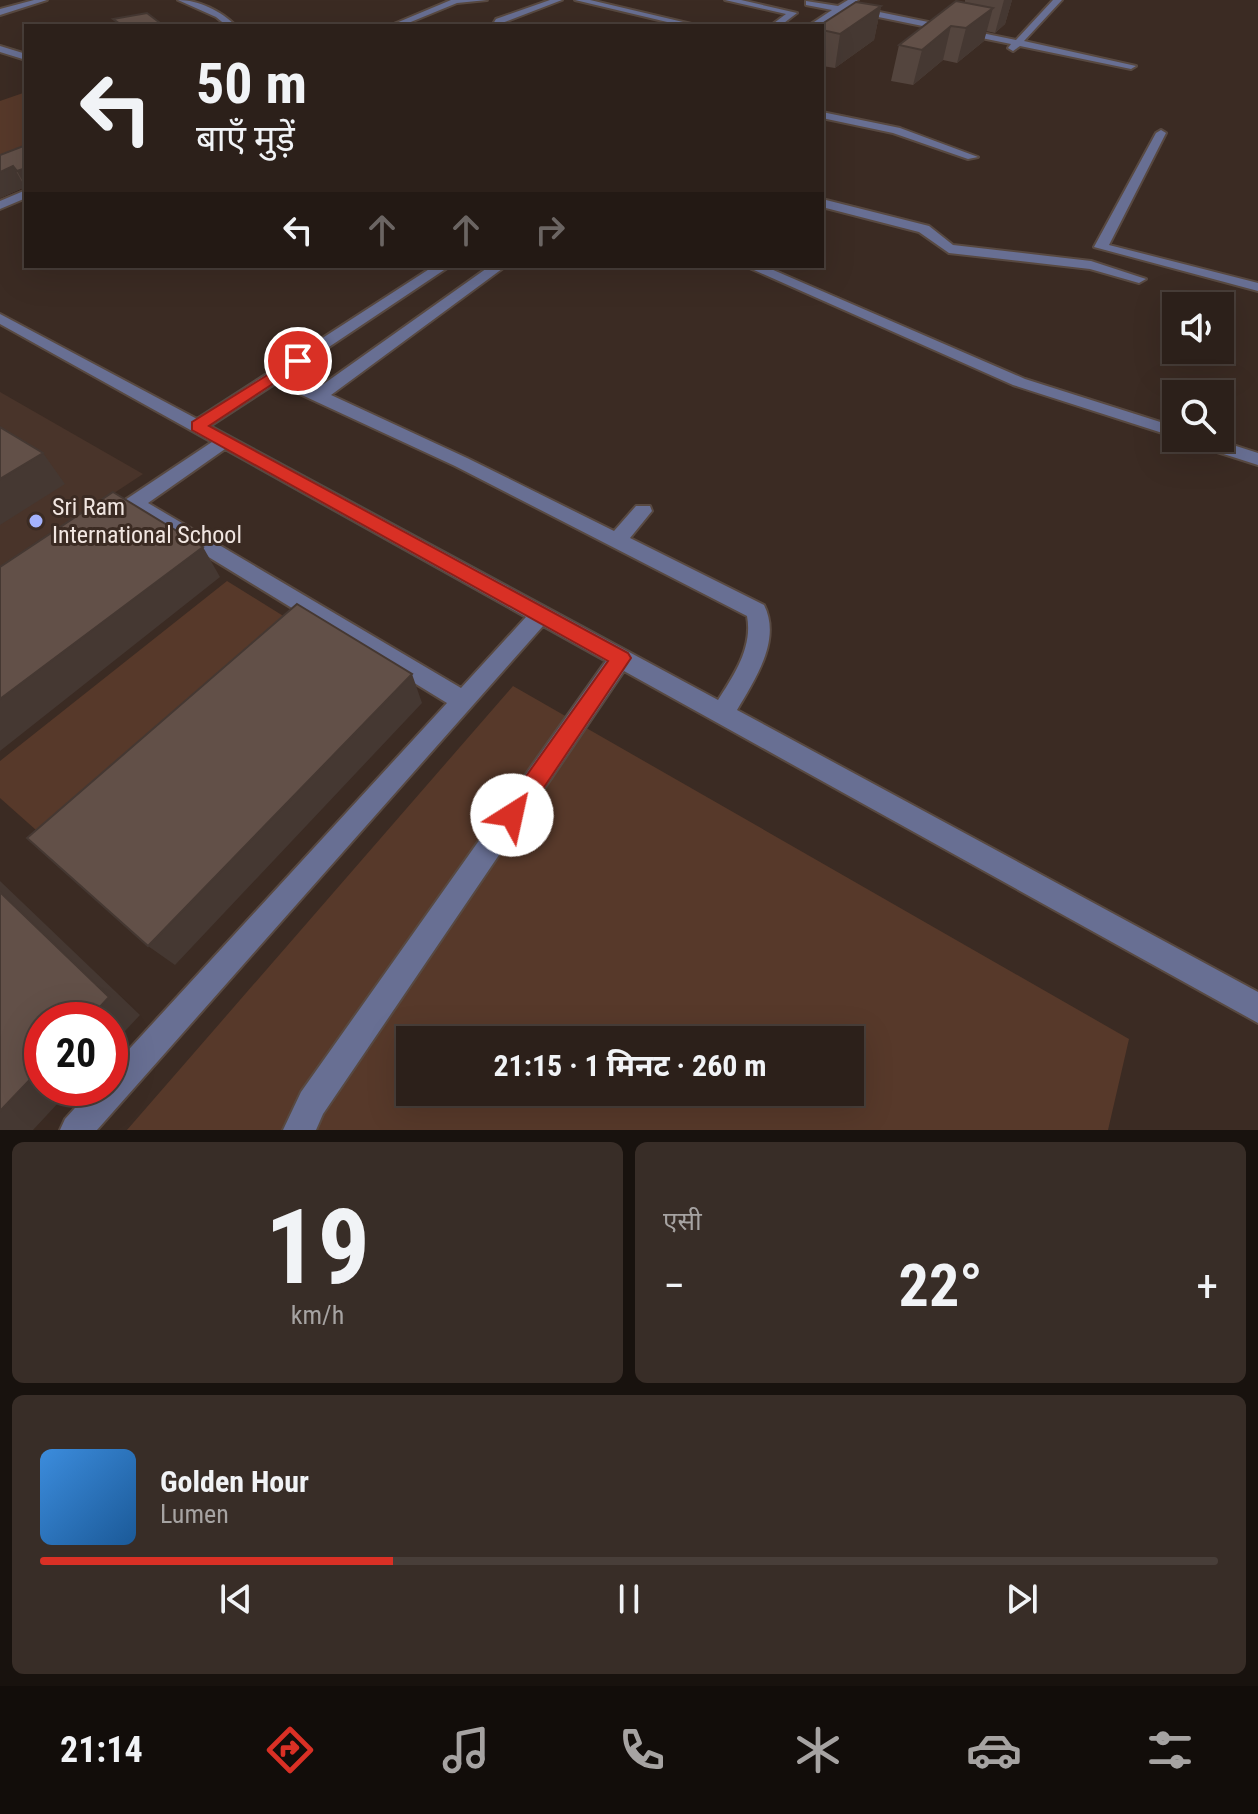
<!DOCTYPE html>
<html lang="hi">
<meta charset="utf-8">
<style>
:root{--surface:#2c201a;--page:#382d27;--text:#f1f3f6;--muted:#a6a3a2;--line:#483e39;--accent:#d93025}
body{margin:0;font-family:"Roboto Condensed","Noto Sans Devanagari",sans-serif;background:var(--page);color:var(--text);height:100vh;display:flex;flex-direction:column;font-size:30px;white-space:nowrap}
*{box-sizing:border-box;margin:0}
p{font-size:26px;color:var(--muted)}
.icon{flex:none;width:44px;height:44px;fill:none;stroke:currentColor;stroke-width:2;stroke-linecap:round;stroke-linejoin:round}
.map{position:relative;height:1130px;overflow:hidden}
.side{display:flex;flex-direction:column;gap:12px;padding:12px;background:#18120e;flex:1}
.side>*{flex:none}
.guide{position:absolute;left:24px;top:24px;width:800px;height:244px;border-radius:0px;box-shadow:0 8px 32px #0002,0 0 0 2px var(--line);background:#2c201a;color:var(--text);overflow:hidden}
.buttons{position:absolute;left:1162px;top:292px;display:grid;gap:16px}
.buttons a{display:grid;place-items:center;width:72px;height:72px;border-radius:0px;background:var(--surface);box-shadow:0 8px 32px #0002,0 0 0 2px var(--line);font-size:40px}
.speed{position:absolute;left:24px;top:1002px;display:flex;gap:16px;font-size:40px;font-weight:700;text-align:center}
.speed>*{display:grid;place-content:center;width:104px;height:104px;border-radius:50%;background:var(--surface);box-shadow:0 8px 32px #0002,0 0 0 2px var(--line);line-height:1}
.speed .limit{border:12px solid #d22;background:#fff;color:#111}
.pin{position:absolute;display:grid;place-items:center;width:68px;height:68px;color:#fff;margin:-34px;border:4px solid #fff;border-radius:50%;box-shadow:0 2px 8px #0007}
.me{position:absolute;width:88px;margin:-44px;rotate:35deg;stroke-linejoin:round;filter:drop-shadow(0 0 6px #0008)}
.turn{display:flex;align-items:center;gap:28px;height:168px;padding:0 40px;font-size:36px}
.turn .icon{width:104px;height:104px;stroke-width:2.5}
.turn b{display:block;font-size:56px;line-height:68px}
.lanes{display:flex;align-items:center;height:76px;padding:0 40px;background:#0003;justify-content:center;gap:40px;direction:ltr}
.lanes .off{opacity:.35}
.big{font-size:60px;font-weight:700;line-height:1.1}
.side .card{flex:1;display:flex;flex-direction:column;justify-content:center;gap:12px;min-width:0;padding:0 28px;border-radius:12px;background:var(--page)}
.side .dial{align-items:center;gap:0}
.dial b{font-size:104px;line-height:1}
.song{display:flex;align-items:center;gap:24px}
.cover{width:96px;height:96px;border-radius:12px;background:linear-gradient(135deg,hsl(210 70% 55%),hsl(210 70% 35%))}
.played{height:8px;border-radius:4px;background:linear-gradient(90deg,var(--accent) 30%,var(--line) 30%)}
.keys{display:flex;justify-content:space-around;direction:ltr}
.heat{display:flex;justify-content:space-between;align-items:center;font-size:44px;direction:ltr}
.side .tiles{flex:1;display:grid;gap:12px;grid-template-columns:1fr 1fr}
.card:last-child{grid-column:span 2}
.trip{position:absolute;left:396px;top:1026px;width:468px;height:80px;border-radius:0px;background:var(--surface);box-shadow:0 8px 32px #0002,0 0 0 2px var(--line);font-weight:700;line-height:80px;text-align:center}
.tab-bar{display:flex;height:128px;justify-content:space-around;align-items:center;background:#120d0a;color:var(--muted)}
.tab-bar .icon{width:56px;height:56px}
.tab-bar .current{color:var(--accent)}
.tab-bar b{font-size:36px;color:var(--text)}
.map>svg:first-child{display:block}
</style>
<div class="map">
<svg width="1258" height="1130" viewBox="0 0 1258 1130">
<rect width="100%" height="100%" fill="#3b2b23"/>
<path fill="#49342a" d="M 0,392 L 143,474 L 0,568 Z"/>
<path fill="#57392a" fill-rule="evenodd" d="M 26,92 L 26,166 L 0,176 L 0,101 Z
M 227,581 L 301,627 L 54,846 L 0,798 L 0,761 Z
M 513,686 L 1129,1039 L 1108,1130 L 127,1130 ZM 410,1040 L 850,1040 L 850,1092 L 410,1092 Z"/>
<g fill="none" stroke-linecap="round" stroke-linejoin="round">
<g stroke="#584941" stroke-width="4">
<path id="minor" d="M 34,0 L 47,0 L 0,15 L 0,9 Z
M 178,0 C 199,0 221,11 236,26 L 227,26 L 216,17 Z
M 451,0 L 487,0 L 457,3 L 401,26 L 389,26 Z
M 550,0 L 562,0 L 502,23 L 505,26 L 493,24 L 496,19 Z
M 575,0 L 590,0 L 700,26 L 684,26 Z
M 725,0 L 741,0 L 797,13 L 780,26 L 770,26 L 786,14 Z
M 848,0 L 858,0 L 850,6 L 1016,40 L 1053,0 L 1062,0 L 1024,41 L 1136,66 L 1131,69 L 1020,46 L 1013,51 L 1008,48 L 1011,44 L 844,10 L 818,26 L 808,26 L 832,10 L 806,5 L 806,1 L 838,6 Z
M 0,46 L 26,54 L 26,60 L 0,52 Z
M 822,112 L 900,128 L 978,157 L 968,159 L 893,133 L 822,118 Z
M 1161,130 L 1166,133 L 1109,245 L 1258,283 L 1258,291 L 1094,247 L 1156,133 Z
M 26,190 L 26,198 L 0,209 L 0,201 Z
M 822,199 L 929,226 L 953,245 L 1091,261 L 1146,279 L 1139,283 L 1090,269 L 949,253 L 919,232 L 822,207 Z
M 434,266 L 450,266 L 287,375 L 318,388 L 490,266 L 506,266 L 331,395 L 467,458 L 614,531 L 636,506 L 650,506 L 652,511 L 630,538 L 764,605 C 782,640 754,681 737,710 L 1258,992 L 1258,1023 L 624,671 L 323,1114 L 316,1130 L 283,1130 L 301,1092 L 606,661 L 543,626 L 97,1130 L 60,1130 L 65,1119 L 93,1088 L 110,1088 L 110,1070 L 447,703 L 135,512 L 126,516 L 119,514 L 117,509 L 119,504 L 212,442 L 0,324 L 0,314 L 197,419 ZM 276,383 L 455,466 L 747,616 C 753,647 734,675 718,700 L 210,426 ZM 225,449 L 526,617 L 461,688 L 148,503 Z
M 745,266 L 764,266 L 1025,379 L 1176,427 L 1178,438 L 1013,385 Z
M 1183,438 L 1211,438 L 1258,453 L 1258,465 L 1186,442 Z"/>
</g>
<use href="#minor" fill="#686f93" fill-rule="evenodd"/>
</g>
<path fill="#54453e" d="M 965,0 L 1012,0 L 1005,24 L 995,33 L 986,31 L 984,41 L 957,63 L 943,60 L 913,85 L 891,81 L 899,45 L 965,3 Z
M 881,6 L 874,40 L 835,68 L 822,66 L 822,26 Z
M 26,145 L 26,189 L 25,187 L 0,198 Z"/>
<path fill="#453832" d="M 1004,0 L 1012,0 L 1005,24 L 995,33 Z
M 881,6 L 874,40 L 835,68 L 840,34 Z
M 993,8 L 984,41 L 957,63 L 966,28 Z
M 951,26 L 943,60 L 913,85 L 922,50 Z
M 13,166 L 25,187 L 0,198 L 0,172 Z
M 26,168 L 26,187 L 17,171 Z
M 43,453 L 65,484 L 0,525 L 0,479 Z
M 203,547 L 220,577 L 0,751 L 0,699 Z
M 412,674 L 422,703 L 175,965 L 148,946 Z
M 0,881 L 140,1015 L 110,1047 L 110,1020 L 88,1020 L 0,892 Z
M 42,1067 L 42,1088 L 72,1088 L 33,1130 L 0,1130 L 0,1111 Z"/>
<path fill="#625048" stroke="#453832" stroke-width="2" d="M 956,1 L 993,8 L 966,28 L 951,26 L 922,50 L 899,45 Z
M 856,2 L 881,6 L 840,34 L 822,30 L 822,26 L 819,26 Z
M 147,13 L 164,26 L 123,26 L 113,19 Z
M 26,145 L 26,168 L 17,171 L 13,166 L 0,172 L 0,155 Z
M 0,427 L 43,453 L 0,479 Z
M 113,492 L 203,547 L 0,699 L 0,567 Z
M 297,604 L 412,674 L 148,946 L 27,838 Z
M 0,892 L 109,997 L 88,1020 L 42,1020 L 42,1067 L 0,1111 Z"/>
<path fill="#d93025" stroke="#8d1f18" stroke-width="2" d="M 298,356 L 305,361 L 303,364 L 209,426 L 628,653 L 631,658 L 520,823 L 512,826 L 504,823 L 500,815 L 504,807 L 608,661 L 192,430 L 192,422 Z"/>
<circle fill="#a4b2fc" stroke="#3b2b23" stroke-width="3" cx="36" cy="521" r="8"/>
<g text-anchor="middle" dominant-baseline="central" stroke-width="6" stroke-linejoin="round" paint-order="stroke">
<g font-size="24" fill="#f1e6e1" stroke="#3b2b23" text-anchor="start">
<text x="52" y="507">Sri Ram<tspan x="52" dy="28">International School</tspan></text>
</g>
</g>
</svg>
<div class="buttons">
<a><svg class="icon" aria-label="sound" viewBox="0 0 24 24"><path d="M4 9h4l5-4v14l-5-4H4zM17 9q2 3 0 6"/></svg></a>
<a><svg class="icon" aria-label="search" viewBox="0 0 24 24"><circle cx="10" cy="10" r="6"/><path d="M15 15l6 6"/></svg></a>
</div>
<div class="speed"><div class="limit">20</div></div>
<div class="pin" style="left:298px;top:361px;background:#d93025"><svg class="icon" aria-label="arrive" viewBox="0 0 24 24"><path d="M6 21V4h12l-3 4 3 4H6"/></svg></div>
<svg class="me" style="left:512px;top:815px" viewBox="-20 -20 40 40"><circle r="19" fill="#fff"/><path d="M0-13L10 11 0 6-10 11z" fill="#d93025"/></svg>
<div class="trip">21:15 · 1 मिनट · 260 m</div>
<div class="guide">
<div class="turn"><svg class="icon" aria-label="left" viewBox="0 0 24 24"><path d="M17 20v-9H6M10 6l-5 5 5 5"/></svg><div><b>50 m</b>बाएँ मुड़ें</div></div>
<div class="lanes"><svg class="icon" aria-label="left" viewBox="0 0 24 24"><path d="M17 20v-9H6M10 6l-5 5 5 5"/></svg><svg class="icon off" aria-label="ahead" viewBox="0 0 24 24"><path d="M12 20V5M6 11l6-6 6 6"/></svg><svg class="icon off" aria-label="ahead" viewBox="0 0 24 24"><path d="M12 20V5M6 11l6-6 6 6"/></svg><svg class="icon off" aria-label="right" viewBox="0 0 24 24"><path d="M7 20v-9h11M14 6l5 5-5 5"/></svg></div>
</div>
</div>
<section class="side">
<div class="tiles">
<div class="card dial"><b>19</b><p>km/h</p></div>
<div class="card"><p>एसी</p>
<div class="heat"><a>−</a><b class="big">22°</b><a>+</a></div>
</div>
<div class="card">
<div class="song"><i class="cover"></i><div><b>Golden Hour</b><p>Lumen</p></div></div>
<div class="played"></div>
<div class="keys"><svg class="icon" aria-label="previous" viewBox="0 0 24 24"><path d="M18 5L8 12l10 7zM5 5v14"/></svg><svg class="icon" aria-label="pause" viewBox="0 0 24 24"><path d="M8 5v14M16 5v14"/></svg><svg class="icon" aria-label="next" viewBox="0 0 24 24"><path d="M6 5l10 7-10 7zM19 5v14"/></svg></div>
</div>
</div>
</section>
<nav class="tab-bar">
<b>21:14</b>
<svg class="icon current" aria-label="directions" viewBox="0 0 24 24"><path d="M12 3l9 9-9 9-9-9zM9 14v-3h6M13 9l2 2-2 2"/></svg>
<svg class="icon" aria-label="music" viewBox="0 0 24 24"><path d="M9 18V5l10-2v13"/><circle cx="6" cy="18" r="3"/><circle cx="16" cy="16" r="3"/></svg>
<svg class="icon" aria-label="phone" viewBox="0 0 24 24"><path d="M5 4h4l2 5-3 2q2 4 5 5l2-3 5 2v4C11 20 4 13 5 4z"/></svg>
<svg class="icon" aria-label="climate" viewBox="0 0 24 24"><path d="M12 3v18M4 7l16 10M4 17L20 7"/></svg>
<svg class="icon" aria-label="car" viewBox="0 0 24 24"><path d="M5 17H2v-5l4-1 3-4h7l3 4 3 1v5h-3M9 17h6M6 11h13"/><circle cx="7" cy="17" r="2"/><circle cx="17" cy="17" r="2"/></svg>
<svg class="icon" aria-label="filters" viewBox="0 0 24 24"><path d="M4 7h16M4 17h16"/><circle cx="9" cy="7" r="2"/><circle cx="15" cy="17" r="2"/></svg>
</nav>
